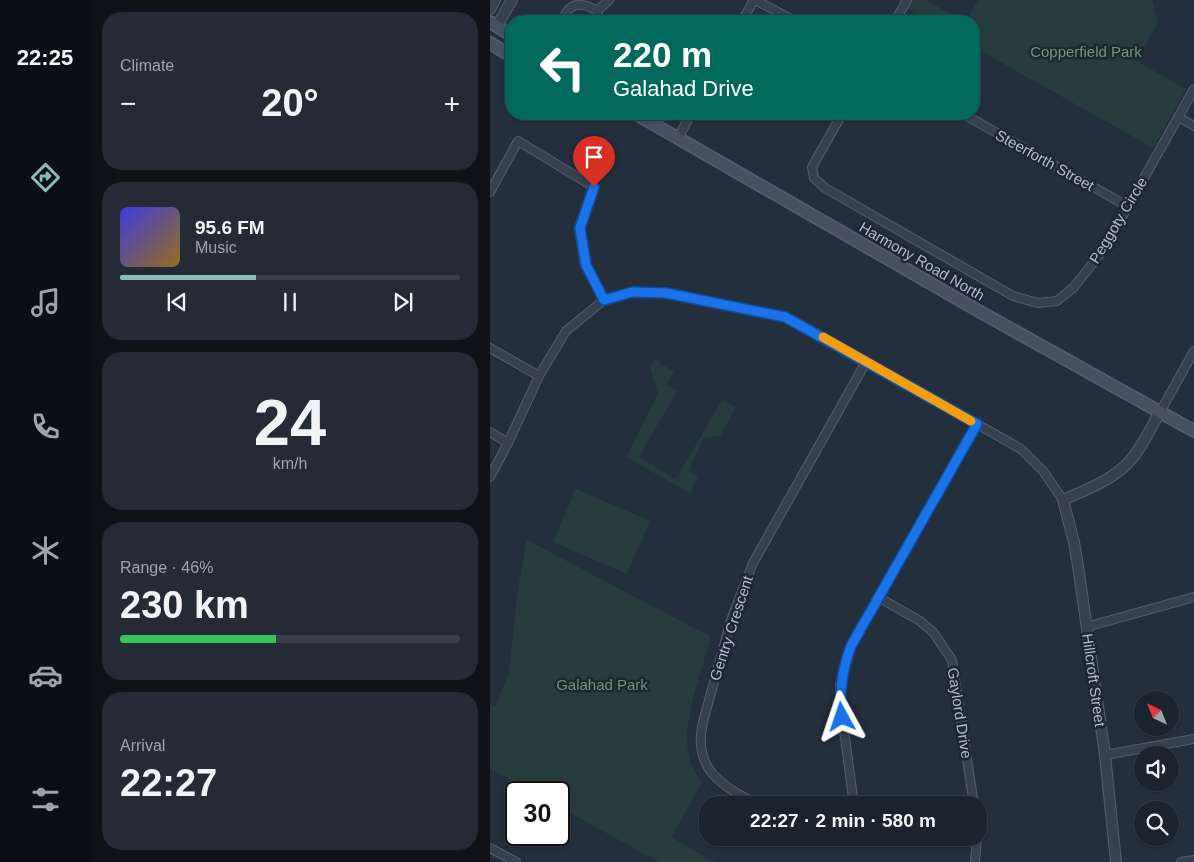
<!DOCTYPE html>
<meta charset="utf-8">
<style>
:root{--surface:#1b232e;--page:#242b36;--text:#f1f3f6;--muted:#a0a4aa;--line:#39404a;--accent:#8bbbb9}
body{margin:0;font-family:Arial,sans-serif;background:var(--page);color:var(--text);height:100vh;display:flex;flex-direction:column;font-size:19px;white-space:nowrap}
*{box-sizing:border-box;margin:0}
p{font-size:16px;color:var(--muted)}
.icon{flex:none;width:28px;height:28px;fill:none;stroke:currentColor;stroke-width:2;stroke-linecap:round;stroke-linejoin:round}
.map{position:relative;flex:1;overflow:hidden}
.details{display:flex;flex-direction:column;gap:12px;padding:12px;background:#0f1319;width:400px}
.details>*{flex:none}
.guide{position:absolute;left:15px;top:15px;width:475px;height:105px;border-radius:20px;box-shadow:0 1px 4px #0004,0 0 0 1px var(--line);background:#00695c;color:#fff;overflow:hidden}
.needle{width:32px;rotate:317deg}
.fabs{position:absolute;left:644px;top:691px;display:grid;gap:10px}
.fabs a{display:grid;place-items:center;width:45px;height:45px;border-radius:50%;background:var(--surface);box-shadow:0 1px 4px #0004,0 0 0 1px var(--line);font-size:25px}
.speed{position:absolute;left:15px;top:781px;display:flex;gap:10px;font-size:25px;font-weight:700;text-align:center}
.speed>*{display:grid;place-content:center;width:65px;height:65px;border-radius:50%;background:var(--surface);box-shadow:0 1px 4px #0004,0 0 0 1px var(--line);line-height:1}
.speed .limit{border:2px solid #111;border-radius:8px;background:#fff;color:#111}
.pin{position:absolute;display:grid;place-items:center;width:42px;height:42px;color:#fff;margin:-51px -21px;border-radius:50% 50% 50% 0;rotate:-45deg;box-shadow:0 0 5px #0007}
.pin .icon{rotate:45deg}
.me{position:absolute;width:55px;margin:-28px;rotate:355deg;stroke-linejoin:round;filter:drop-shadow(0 0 4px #0008)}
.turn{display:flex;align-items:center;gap:18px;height:105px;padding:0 25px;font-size:22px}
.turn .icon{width:65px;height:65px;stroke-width:2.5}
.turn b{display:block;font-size:35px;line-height:42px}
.big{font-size:38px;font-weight:800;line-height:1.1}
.details .tile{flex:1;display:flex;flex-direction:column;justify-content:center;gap:8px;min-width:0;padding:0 18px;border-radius:20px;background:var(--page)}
.details .dial{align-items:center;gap:0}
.dial b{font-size:65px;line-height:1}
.song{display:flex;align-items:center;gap:15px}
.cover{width:60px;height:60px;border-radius:8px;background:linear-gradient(135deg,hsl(240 70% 55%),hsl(40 70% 35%))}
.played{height:5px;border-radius:2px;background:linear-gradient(90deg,var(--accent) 40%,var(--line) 40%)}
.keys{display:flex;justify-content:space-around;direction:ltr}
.heat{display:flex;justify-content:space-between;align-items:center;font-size:28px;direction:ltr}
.charge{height:8px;border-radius:4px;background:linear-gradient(90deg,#34c759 46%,var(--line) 0)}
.trip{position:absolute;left:209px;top:796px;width:288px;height:50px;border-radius:20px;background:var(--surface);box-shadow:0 1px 4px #0004,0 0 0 1px var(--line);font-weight:800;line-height:50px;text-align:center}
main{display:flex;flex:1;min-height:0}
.menu{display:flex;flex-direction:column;width:90px;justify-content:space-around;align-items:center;background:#0b0e12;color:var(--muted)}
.menu .icon{width:35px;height:35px}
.menu .current{color:var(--accent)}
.menu b{font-size:22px;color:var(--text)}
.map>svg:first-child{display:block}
</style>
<main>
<nav class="menu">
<b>22:25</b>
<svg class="icon current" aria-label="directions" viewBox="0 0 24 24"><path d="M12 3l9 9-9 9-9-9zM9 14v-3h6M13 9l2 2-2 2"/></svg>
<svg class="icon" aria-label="music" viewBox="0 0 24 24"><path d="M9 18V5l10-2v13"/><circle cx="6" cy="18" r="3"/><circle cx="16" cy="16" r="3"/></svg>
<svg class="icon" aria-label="phone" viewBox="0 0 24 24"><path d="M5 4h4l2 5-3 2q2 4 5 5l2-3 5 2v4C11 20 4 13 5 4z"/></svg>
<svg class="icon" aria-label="climate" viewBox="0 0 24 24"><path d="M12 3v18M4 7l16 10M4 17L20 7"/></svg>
<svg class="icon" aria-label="car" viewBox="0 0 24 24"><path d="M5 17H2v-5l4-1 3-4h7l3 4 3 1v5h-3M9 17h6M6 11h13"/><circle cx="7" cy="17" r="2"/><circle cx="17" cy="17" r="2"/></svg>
<svg class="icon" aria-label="filters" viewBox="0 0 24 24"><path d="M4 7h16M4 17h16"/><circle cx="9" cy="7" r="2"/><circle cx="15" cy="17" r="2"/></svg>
</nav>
<section class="details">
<div class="tile"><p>Climate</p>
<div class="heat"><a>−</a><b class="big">20°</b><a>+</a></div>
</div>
<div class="tile">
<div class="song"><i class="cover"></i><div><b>95.6 FM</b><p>Music</p></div></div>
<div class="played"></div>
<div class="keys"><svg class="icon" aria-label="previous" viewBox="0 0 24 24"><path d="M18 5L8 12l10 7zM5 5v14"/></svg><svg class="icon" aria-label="pause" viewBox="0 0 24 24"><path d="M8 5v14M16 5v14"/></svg><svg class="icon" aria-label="next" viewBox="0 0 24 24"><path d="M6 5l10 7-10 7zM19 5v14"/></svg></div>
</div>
<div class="tile dial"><b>24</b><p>km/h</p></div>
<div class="tile"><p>Range · 46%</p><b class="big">230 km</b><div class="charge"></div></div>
<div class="tile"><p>Arrival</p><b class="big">22:27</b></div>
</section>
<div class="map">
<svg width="704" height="862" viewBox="0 0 704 862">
<rect width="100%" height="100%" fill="#242f3e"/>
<path fill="#263c3f" d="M 422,0 L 436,0 L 473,21 L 438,21 L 417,9 Z
M 488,0 L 662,0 L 668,23 L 646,61 L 696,89 L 663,148 L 484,47 L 484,21 L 476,21 Z
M 164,359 L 184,372 L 176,385 L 187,391 L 149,457 L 186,479 L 232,400 L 246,407 L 230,436 L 214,438 L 198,470 L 208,477 L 200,493 L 136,457 L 168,394 L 160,367 Z
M 86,489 L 160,521 L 137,574 L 63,542 Z
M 37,540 L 221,637 C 213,667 192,721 198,751 C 200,763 205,773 212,783 L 181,837 L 225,862 L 169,862 L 69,807 L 69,792 L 42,792 L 0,769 L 0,704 L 5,706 L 19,673 L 28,588 Z"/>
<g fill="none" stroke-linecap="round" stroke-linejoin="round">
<g stroke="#565f6c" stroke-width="10">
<path id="minor" d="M 265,0 L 305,21
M 107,11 L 119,0
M 73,21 C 78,1 92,2 107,11 L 110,21
M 252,21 L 264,0
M 405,21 L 417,0
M 352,114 L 322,167 L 324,178 L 335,188 L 523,296 L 548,303 L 567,301 L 584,287 L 614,249 L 704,89
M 473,114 L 637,206
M 688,117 L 704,126
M 188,138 L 201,114
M 0,192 L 28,141 L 104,187 L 89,228 L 95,265 L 114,300
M 0,348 L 49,376
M 670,412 L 704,351
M 0,432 L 18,443
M 0,477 L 18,443 L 49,376 L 76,331 L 114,300 L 142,292 L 177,293 L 295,317 L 319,329 L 531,449 L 553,471 L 573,500
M 388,597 L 430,621 L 443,632 L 462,660 L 484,805
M 596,627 L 704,597
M 615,755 L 704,739
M 268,805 C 231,785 202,769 213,722 L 241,620 L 263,563 L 376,362
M 364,805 L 350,700 L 350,685 L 354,667 L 361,646 L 371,627 L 487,424
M 325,838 C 333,840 341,842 348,838
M 0,848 L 26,862
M 485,862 L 487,838
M 691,862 L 704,860"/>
</g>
<g stroke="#565f6c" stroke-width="12">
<path id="tertiary" d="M 0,9 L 5,0
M 7,26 L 22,0
M 626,862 L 615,755 L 588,566 L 584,542 L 573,500 C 595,490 620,481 637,464 C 651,450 660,429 670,412"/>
</g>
<g stroke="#565f6c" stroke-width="14">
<path id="secondary" d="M 0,22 L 21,35
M 0,43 L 21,56
M 146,114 L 494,314 L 704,431"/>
</g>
<use href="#minor" stroke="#38414e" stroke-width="8"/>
<use href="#tertiary" stroke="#38414e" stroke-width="10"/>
<use href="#secondary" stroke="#465061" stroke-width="11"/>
</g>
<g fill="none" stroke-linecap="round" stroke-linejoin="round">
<g stroke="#114b97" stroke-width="12">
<path id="route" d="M 104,187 L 90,228 L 96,265 L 114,300 L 142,292 L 176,293 L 295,317 L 487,424 L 361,646 C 352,671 349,691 352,717"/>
</g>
<use href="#route" stroke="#1a73e8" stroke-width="9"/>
<path stroke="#f59e0b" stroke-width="9" d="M 333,337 L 481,421"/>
</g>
<g text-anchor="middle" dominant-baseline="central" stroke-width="5" stroke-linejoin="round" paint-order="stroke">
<g font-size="15" fill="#6b9a76" stroke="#1d2633">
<text x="596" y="51">Copperfield Park</text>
<text x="112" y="684">Galahad Park</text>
</g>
<g font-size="15" fill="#b4bcc9" stroke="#1d2633">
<text transform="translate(555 160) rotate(29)">Steerforth Street</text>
<text transform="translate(628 220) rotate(-59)">Peggoty Circle</text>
<text transform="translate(432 261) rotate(30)">Harmony Road North</text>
<text transform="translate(241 628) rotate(-72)">Gentry Crescent</text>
<text transform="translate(604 680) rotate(82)">Hillcroft Street</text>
<text transform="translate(470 713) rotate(81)">Gaylord Drive</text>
</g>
</g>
</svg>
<div class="fabs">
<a><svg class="needle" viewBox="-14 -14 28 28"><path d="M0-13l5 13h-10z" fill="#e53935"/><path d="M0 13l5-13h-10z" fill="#a0a4aa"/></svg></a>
<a><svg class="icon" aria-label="sound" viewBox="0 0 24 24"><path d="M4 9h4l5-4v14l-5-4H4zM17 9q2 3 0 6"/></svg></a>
<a><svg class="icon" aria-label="search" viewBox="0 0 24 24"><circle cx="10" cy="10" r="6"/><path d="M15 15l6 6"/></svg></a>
</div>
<div class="speed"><div class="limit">30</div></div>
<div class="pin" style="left:104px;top:187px;background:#d93025"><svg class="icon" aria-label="arrive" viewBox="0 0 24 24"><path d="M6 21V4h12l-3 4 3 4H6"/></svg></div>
<svg class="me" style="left:352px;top:717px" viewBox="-20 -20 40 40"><path d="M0-17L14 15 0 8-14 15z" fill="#1a73e8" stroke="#fff" stroke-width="4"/></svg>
<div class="trip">22:27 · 2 min · 580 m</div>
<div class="guide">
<div class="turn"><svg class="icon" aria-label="left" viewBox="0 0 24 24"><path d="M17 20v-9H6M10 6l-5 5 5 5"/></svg><div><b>220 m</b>Galahad Drive</div></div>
</div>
</div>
</main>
